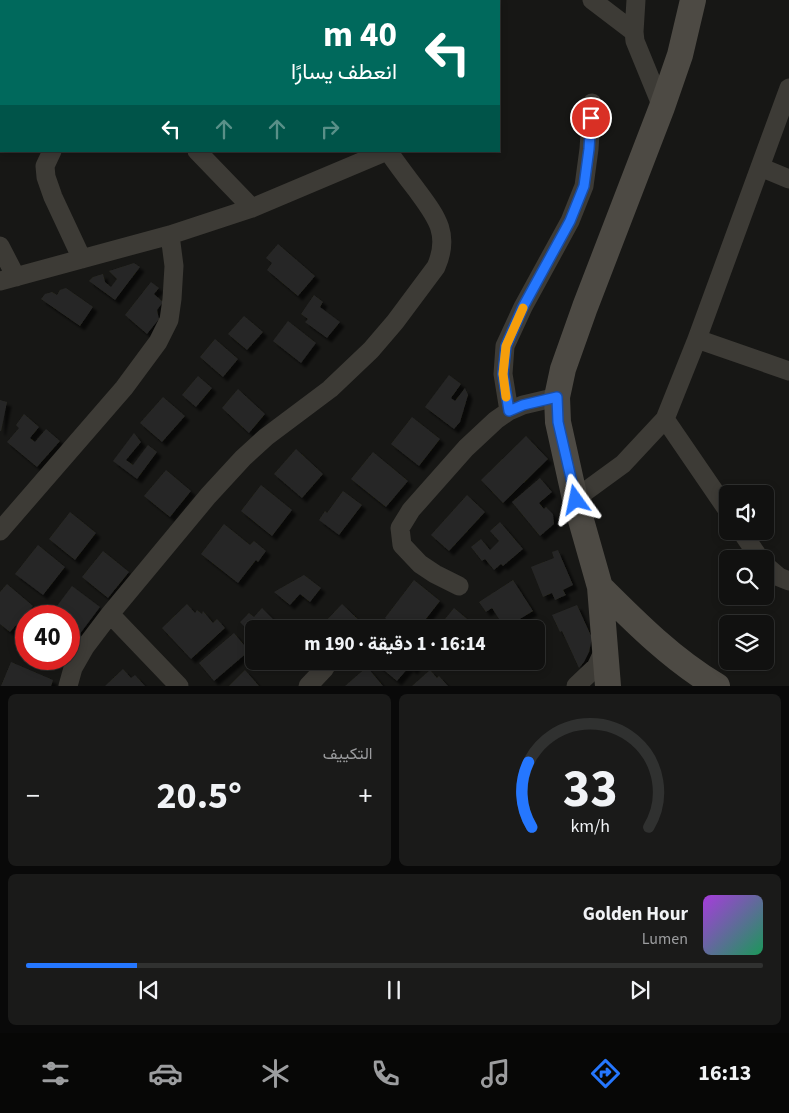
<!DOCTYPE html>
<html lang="ar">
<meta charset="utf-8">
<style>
:root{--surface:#111110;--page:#1a1a19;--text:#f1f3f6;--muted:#9c9d9f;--line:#303130;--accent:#2577ff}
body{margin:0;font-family:"Source Sans 3",Vazirmatn,sans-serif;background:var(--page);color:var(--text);direction:rtl;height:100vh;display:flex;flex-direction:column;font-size:19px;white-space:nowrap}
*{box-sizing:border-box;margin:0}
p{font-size:16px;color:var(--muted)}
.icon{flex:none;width:28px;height:28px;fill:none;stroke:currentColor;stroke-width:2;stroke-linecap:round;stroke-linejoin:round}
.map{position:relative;height:686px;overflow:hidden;direction:ltr}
.sheet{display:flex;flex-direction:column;gap:8px;padding:8px;background:#090909;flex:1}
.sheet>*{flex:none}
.guide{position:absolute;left:0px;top:0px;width:500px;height:152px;box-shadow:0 2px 8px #0003,0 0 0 1px var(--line);direction:rtl;background:#00695c;color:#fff;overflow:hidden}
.buttons{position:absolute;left:719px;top:485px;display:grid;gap:10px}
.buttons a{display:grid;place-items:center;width:55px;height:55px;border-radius:8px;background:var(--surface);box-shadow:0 2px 8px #0003,0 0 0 1px var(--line);font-size:25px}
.speed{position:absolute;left:15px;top:605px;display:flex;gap:10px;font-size:25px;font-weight:700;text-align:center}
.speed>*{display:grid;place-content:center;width:65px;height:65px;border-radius:50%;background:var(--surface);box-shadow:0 2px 8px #0003,0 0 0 1px var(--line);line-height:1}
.speed .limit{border:8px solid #d22;background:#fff;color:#111}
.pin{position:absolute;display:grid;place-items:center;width:42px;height:42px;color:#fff;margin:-21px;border:2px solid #fff;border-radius:50%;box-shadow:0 1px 5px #0007}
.me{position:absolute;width:55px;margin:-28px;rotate:348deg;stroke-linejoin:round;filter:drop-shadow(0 0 4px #0008)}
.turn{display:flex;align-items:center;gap:18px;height:105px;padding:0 20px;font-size:22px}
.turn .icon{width:65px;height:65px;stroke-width:2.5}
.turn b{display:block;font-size:35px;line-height:42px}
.lanes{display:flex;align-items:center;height:48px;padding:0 20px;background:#0003;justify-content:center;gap:25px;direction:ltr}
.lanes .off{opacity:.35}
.big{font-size:38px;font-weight:700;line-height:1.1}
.sheet .widget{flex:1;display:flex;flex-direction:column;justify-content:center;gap:8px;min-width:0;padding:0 18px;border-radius:8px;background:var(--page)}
.sheet .dial{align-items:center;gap:0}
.dial svg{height:130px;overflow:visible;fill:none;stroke:var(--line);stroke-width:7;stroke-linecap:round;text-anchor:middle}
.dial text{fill:var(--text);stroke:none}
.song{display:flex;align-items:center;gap:15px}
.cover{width:60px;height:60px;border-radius:8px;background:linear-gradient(135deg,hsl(280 70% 55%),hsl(150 70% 35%))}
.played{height:5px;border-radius:2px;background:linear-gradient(90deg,var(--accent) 15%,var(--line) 15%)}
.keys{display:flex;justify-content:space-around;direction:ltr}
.heat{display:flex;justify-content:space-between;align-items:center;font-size:28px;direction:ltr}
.sheet .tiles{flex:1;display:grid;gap:8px;grid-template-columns:1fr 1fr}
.widget:last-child{grid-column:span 2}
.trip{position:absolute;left:245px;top:620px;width:300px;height:50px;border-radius:8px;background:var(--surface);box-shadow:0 2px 8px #0003,0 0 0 1px var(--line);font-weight:700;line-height:50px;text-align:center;direction:rtl}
.dock{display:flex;height:80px;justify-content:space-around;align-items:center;background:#070706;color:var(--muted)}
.dock .icon{width:35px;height:35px}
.dock .selected{color:var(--accent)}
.dock b{font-size:22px;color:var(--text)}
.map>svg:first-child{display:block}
</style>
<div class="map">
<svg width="789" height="686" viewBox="0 0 789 686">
<defs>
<filter id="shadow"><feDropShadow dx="4.5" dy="4.5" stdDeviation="1" flood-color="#0009"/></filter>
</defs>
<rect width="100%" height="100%" fill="#171715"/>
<path fill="#282825" filter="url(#shadow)" d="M 278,244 L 315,276 L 298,296 L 267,270 L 272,263 L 266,258 Z
M 134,263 L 140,267 L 115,300 L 89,281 L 93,277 L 103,274 L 105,282 L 111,287 L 117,279 L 109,271 Z
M 151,282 L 159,288 L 154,294 L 163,302 L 157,310 L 159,319 L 147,334 L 125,315 Z
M 66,288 L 93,307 L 80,326 L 41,299 L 45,294 L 52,292 L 57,295 L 60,290 Z
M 314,295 L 323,302 L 320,307 L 340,322 L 327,338 L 305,322 L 308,319 L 301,314 Z
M 244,316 L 263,332 L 247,350 L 228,334 Z
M 288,321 L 316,343 L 301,363 L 273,341 Z
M 215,339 L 238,359 L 223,377 L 200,357 Z
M 449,375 L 461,384 L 451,398 L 455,401 L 465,388 L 468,395 L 460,422 L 454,429 L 425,407 Z
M 198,376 L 212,388 L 196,407 L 182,395 Z
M 238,389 L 265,414 L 249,433 L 222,408 Z
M 163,397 L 185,416 L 162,442 L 140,423 Z
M 0,400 L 7,402 L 1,431 L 0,431 Z
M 24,414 L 39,427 L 30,438 L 35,442 L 46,429 L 60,441 L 37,467 L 7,442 L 19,428 L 16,425 Z
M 412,417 L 440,439 L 419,466 L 391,444 Z
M 134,433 L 141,442 L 126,460 L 133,465 L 148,445 L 157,452 L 137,479 L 113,461 Z
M 526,436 L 548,459 L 503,503 L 481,480 Z
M 296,449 L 323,474 L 302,498 L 274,474 Z
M 373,452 L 408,481 L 386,507 L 351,479 Z
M 166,470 L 191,491 L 170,517 L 144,496 Z
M 540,478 L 552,492 L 539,503 L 544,509 L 546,507 L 553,514 L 554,524 L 540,536 L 512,502 Z
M 261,485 L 292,510 L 272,536 L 241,511 Z
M 343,491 L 362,505 L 339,535 L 319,520 L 325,511 L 327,513 Z
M 467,495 L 485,512 L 449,551 L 431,535 Z
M 70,512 L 96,533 L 75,560 L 49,539 Z
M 500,522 L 523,549 L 503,566 L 501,564 L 494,570 L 485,559 L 482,561 L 471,547 L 481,539 L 490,550 L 499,541 L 490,531 Z
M 224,524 L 250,545 L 254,541 L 266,551 L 258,562 L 256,560 L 238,583 L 201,554 Z
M 38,545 L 65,567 L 43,595 L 15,574 Z
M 558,550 L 573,585 L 563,590 L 566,595 L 555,600 L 552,593 L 543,597 L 531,567 L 554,558 L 552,552 Z
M 103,551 L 129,572 L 108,598 L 82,577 Z
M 304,575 L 321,588 L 310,602 L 300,594 L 290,605 L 274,592 Z
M 414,580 L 440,601 L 418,629 L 398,629 L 385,618 Z
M 513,580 L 533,611 L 505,628 L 492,608 L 486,612 L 479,602 Z
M 7,584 L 33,606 L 10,632 L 0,624 L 0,592 Z
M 72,586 L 100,607 L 79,635 L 69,627 L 69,616 L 54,616 L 51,614 Z
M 187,604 L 195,613 L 197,610 L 202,614 L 203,611 L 213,623 L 217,619 L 225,628 L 191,659 L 162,628 Z
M 342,604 L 368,629 L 334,629 L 326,621 Z
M 577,605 L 592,638 L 589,652 L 584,662 L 579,668 L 562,631 L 560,632 L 552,615 Z
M 262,608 L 277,623 L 271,629 L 254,629 L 254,636 L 240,622 L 249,613 L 254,617 Z
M 454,608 L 479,629 L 437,629 Z
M 234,633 L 249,651 L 214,681 L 199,663 Z
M 373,661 L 420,661 L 413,670 L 409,667 L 397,681 Z
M 11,662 L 53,680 L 51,686 L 1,686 Z
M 367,667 L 383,686 L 345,686 Z
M 123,669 L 131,678 L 135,675 L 145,686 L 105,686 Z
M 245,670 L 259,686 L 229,686 Z
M 430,670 L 437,678 L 439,676 L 448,686 L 412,686 Z"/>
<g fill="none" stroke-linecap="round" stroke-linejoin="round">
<path stroke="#3d3b36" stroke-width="19" d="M 46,0 L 46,1
M 272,0 L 273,1
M 592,0 L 634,32
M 636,0 L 634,32 L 635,41 L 662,107
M 52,151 L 45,166 L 46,177 L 53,197 L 82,259
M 197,151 L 252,208
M 760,167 L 789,179
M 0,246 L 16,277
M 0,281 L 170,235 L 252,208 L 387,151
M 697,339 L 789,371
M 509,411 L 503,374 L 505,346 L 523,307 L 570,221 L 584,186 L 589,149 L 592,103
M 665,419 L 728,511
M 575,499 L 623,464 L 665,419 L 697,339 L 789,88
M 0,531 L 124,388 L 158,342 L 169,320 L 172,299 L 174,266 L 170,235
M 741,531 L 760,559
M 765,565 L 779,577 L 789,581
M 459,586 L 435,574 L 420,564 L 402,545 L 400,528 L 411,510 L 466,448 L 496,420 L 509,411 L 523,405 L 557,397
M 110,614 L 179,686
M 68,686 L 73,668 L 85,647 L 110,614 L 208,496 L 243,458 L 266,437 L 330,389 L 371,350 L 395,322 L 436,267 C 451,233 435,215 416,189 C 406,176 397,164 388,151
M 308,686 L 325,668
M 576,686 L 596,667 L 605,648"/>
<path stroke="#4d4a44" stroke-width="26" d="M 600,587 C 636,623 673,660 717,686
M 608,686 L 600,587 L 575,499 L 558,422 L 557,397 L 563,369 L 585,307 L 662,107 L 680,55 L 693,0"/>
</g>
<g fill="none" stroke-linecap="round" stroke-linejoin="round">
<g stroke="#184da6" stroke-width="12">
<path id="route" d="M 576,500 L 558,422 L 557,397 L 523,405 L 509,411 L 503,374 L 506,346 L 523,307 L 570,221 L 584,186 L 589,149 L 591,118"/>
</g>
<use href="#route" stroke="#2577ff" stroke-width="9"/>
<path stroke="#f59e0b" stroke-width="9" d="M 506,397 L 503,374 L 506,346 L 523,308"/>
</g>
</svg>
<div class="buttons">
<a><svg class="icon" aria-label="sound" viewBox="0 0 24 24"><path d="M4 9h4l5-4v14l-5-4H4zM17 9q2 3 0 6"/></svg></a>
<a><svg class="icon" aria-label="search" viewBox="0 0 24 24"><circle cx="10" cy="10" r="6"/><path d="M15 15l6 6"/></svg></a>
<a><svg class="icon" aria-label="layers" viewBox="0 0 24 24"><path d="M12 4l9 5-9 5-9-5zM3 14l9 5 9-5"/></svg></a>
</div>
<div class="speed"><div class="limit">40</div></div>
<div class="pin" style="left:591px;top:118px;background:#d93025"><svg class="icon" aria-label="arrive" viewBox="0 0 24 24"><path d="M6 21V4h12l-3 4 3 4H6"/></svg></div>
<svg class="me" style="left:576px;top:500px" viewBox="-20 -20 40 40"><path d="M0-17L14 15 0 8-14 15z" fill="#2577ff" stroke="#fff" stroke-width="4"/></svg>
<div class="trip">16:14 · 1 دقيقة · 190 m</div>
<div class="guide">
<div class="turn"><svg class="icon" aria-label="left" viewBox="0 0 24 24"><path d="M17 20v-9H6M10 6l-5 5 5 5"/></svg><div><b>40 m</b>انعطف يسارًا</div></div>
<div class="lanes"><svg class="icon" aria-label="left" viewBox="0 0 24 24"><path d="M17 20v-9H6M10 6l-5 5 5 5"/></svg><svg class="icon off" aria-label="ahead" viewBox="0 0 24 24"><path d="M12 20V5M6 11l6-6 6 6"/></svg><svg class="icon off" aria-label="ahead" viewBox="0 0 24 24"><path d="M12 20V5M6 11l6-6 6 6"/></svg><svg class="icon off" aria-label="right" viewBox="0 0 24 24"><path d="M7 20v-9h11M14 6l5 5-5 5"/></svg></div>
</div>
</div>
<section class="sheet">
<div class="tiles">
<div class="widget dial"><svg viewBox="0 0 100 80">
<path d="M14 69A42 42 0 1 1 86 69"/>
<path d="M14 69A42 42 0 0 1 12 29" stroke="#2577ff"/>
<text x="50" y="56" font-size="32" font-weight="700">33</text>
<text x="50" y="72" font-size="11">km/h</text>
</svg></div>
<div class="widget"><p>التكييف</p>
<div class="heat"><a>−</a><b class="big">20.5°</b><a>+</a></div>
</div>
<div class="widget">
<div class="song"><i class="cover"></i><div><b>Golden Hour</b><p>Lumen</p></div></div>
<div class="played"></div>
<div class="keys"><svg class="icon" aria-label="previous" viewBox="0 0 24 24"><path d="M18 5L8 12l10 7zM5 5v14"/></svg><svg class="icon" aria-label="pause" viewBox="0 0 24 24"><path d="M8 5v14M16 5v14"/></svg><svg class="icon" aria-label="next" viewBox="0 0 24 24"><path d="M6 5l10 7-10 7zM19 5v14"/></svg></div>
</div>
</div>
</section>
<nav class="dock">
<b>16:13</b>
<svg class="icon selected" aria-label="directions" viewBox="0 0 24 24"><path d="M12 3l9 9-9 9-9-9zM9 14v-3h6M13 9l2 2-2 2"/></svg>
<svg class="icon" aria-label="music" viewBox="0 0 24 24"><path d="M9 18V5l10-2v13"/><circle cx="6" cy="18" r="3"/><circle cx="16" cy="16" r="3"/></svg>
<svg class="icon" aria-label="phone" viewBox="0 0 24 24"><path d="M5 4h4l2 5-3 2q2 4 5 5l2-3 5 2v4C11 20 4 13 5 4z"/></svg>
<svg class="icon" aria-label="climate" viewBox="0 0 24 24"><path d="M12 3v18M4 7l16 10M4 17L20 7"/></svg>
<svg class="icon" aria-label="car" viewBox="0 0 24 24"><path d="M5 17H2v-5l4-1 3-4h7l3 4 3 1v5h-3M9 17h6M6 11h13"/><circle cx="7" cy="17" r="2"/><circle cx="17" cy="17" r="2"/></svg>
<svg class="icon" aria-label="filters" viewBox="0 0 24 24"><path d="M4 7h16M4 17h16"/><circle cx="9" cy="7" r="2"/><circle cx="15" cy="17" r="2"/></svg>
</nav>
